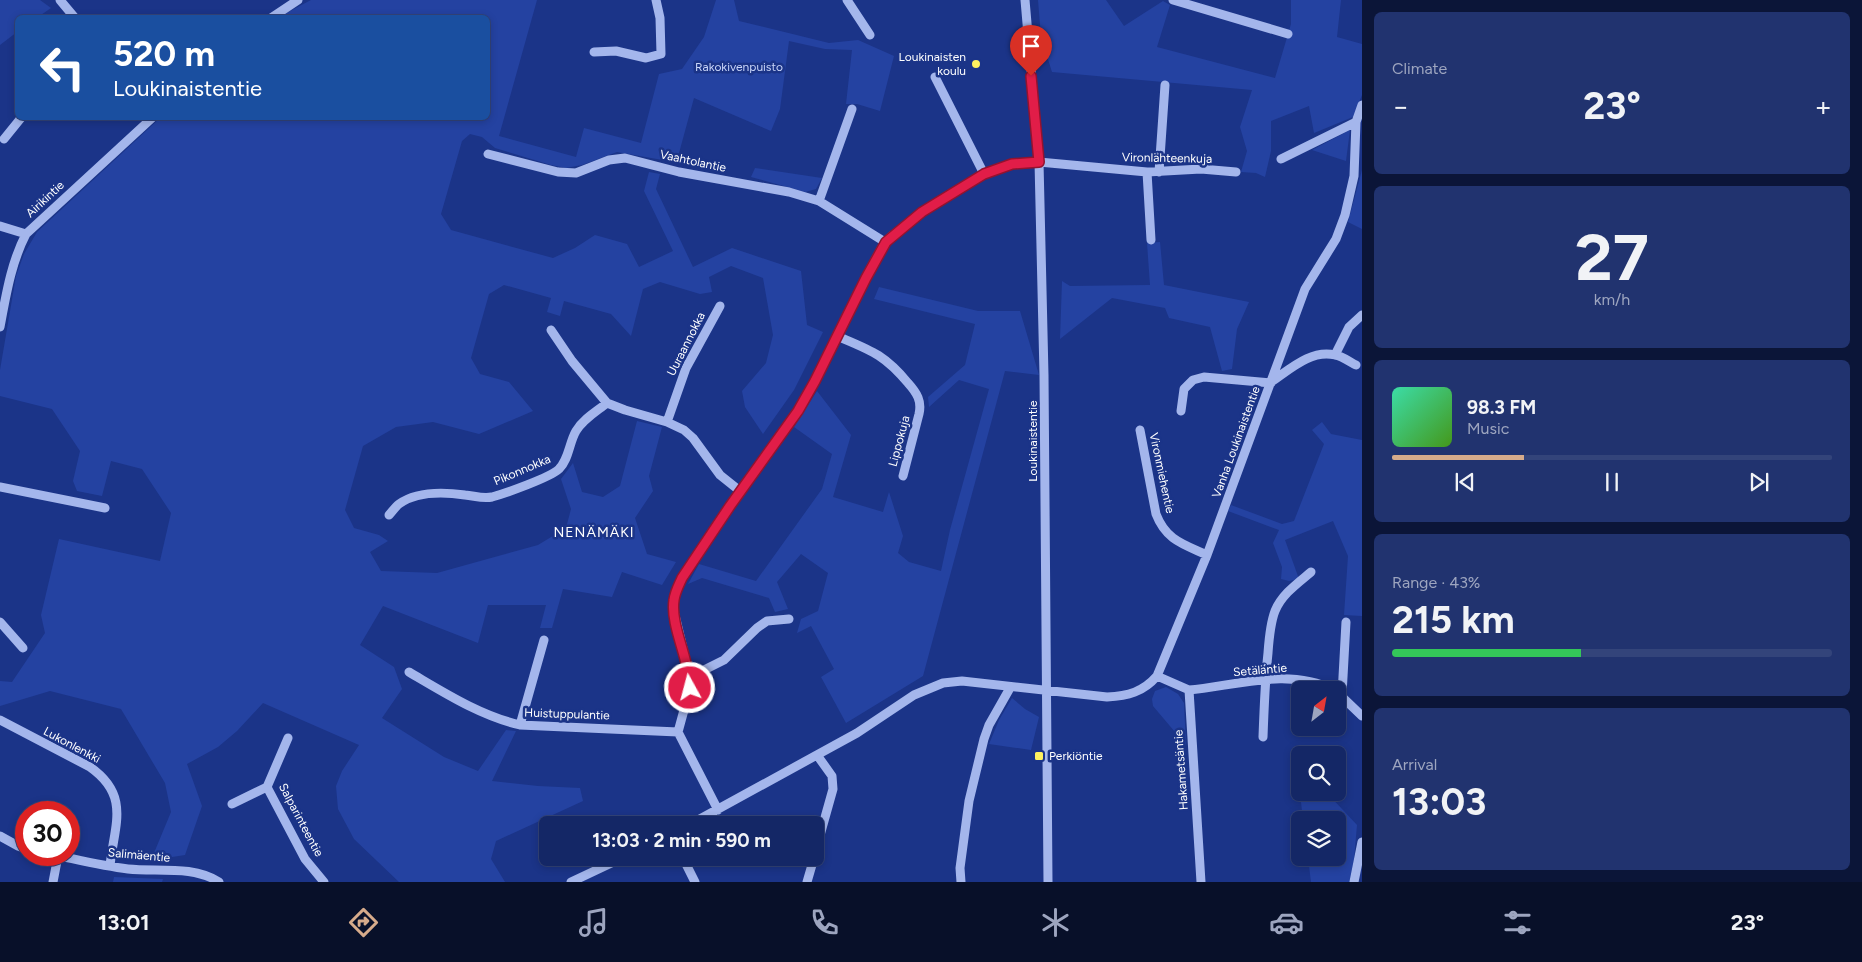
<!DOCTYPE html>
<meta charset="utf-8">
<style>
:root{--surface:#142766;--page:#21336f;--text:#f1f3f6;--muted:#9da5bf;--line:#33447a;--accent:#d6ab8b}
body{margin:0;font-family:Figtree,sans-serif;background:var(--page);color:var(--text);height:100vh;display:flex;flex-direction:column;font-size:19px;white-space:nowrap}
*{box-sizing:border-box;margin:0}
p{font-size:16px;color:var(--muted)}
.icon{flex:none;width:28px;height:28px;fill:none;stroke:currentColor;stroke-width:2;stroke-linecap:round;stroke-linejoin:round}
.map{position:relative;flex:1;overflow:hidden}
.side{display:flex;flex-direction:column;gap:12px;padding:12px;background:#0b1538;width:500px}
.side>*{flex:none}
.guide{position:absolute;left:15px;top:15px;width:475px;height:105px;border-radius:8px;box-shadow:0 2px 8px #0003,0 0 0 1px var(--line);background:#1a4fa0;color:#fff;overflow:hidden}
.needle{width:32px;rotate:31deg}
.fabs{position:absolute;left:1291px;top:681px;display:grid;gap:10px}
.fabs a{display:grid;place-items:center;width:55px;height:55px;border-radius:8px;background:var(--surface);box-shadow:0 2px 8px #0003,0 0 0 1px var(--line);font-size:25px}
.speed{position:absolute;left:15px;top:801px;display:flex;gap:10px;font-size:25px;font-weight:700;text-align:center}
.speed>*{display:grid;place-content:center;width:65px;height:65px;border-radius:50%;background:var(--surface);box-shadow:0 2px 8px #0003,0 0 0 1px var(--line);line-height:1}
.speed .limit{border:8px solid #d22;background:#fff;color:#111}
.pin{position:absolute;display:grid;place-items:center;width:42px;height:42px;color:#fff;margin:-51px -21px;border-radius:50% 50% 50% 0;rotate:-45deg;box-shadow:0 0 5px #0007}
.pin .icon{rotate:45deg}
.me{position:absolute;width:55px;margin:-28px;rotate:353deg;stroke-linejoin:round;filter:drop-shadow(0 0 4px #0008)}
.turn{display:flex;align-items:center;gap:18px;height:105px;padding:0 15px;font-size:22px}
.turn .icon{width:65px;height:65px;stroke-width:2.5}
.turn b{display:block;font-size:35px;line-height:42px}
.big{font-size:38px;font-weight:700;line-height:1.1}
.side .tile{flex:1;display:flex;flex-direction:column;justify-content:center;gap:8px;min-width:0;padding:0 18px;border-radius:8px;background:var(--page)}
.side .dial{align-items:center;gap:0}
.dial b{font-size:65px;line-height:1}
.song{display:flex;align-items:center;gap:15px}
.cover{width:60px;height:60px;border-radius:8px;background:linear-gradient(135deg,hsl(160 70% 55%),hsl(100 70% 35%))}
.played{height:5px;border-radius:2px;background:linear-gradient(90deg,var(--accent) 30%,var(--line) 30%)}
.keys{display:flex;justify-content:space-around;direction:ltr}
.heat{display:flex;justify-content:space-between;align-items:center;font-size:28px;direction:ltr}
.charge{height:8px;border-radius:4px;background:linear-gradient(90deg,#34c759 43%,var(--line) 0)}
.trip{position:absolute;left:539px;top:816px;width:285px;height:50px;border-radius:8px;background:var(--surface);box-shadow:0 2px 8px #0003,0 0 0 1px var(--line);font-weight:700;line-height:50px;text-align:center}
.tab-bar{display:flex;height:80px;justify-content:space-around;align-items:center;background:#081029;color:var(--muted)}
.tab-bar .icon{width:35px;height:35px}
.tab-bar .on{color:var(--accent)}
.tab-bar b{font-size:22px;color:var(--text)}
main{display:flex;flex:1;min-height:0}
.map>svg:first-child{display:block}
</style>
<main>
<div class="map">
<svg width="1362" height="882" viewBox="0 0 1362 882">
<rect width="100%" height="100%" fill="#1b3488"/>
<path fill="#2442a1" d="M 0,0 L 40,0 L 51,8 L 38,17 L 18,18 L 17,32 L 0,45 Z
M 311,0 L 537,0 L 499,136 L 576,157 L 584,128 L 641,143 L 659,74 L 682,69 L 704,37 L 716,0 L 734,0 L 739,21 L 829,43 L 858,40 L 894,56 L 880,111 L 857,104 L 846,104 L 852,50 L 825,49 L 789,41 L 780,109 L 771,131 L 694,98 L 679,153 L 674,162 L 617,152 L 582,165 L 566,168 L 551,165 L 495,148 L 482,137 L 470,134 L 462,141 L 441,214 L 451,230 L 553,258 L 575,248 L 595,235 L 627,244 L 639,267 L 673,251 L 644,191 L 649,172 L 660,174 L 656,189 L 693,267 L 732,248 L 801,271 L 807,325 L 823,332 L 794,390 L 763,434 L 745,407 L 742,391 L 766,363 L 773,335 L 763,278 L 731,266 L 709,277 L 712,292 L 700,294 L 660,282 L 643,289 L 631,336 L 611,314 L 564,301 L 560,316 L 547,312 L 551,298 L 504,285 L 489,294 L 471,358 L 480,374 L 509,382 L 533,411 L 479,434 L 433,422 L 396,427 L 363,446 L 345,510 L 354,528 L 379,535 L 388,541 L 370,552 L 381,571 L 437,573 L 538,545 L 566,528 L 571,509 L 561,479 L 573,463 L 582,492 L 603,497 L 620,486 L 637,421 L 662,427 L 649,476 L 653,491 L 635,518 L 647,554 L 676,562 L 662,585 L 622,572 L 612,597 L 563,589 L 552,628 L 540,628 L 546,605 L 488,605 L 478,643 L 383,606 L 360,645 L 394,667 L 402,689 L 382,718 L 444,757 L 478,771 L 506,730 L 516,731 L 492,781 L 538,786 L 580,788 L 583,801 L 496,841 L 491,859 L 505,882 L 399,882 L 354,839 L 338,809 L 336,786 L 342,771 L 359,745 L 263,703 L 237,731 L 218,747 L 187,764 L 202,806 L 185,855 L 172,857 L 154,853 L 171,812 L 165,783 L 121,709 L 50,691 L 0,706 L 0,681 L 12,682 L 45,633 L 41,615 L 59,539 L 160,561 L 171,513 L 142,469 L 111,461 L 102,496 L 77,491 L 73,481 L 80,451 L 52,409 L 0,396 L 0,370 L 16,276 L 24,254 L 37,232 L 160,118 L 488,118 L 488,18 L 280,17 L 290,11 Z
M 1038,0 L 1106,0 L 1124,26 L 1163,1 L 1170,5 L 1157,47 L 1275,78 L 1291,24 L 1291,0 L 1341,0 L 1337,37 L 1362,44 L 1362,95 L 1353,117 L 1314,133 L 1309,106 L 1271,121 L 1271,151 L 1265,177 L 1256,173 L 1241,172 L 1247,151 L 1240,127 L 1252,90 L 1052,72 L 1041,37 Z
M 1350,130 L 1346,161 L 1312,150 Z
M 755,168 L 822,178 L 816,189 L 805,192 L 751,177 Z
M 1362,170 L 1362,229 L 1348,222 Z
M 1160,242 L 1164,285 L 1249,302 L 1237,329 L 1232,369 L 1222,371 L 1210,327 L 1169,318 L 1165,308 L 1112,298 L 1060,339 L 1062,281 L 1070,286 L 1150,285 L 1147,243 Z
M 879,287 L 978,311 L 1020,311 L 1039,375 L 1005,371 L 923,676 L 846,723 L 821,677 L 834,669 L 811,626 L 797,633 L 801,619 L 818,611 L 828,573 L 801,554 L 777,582 L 788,609 L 775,612 L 769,598 L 702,578 L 688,584 L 699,564 L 756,581 L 822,489 L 832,454 L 794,427 L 817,391 L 851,435 L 833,497 L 883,512 L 889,492 L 903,536 L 898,553 L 909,562 L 941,571 L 950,530 L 989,389 L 959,380 L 929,407 L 928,397 L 965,365 L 975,324 L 874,299 Z
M 1322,422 L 1331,434 L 1362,440 L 1362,616 L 1344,615 L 1348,556 L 1333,521 L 1285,540 L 1299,579 L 1289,581 L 1281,579 L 1282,567 L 1273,543 L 1279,530 L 1228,511 L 1231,505 L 1282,524 L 1294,521 L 1324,444 L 1312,430 Z
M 1166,687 L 1178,694 L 1184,703 L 1186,745 L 1153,706 L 1152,699 L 1155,691 Z
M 1012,698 L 1025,709 L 1039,717 L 1031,750 L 989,744 L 999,720 Z
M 1300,793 L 1327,793 L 1357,825 L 1352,882 L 1311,882 L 1308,858 L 1338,858 L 1338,820 L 1303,820 Z
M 114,877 L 163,879 L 162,882 L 113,882 Z"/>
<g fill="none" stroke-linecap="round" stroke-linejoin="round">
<path stroke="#a4b6ec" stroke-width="9" d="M 60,0 L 75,18
M 847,0 L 870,35
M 1025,0 L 1039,162 L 1044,375 L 1048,882
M 1173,0 L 1288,34
M 271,18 L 298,0
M 594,52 L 616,51 L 646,58 L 661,54 L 660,18 L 656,0
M 935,77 L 984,174
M 4,139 L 21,118
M 488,154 L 558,172 L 576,173 L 609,160 L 625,158 L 679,172 L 789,192 L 819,201 L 885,242
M 1281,159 L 1356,122
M 1147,172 L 1151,240
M 1159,172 L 1165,85
M 819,201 L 852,109
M 0,226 L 26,234
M 0,327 C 6,295 11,263 26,234 L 152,118
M 551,330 L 572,361 L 607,403 L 625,410 L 667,422 L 684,430 L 693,438 L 720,475 L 740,491
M 837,336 C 870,350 884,354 908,383 C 917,393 922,401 919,414 L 903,476
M 1335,355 L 1349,327 L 1362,315
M 1271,382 C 1289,370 1311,349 1335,355 C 1342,356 1350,362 1356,365
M 1181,411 L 1184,389 L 1193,380 L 1204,377 L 1271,383
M 667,422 L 686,368 L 720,306
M 1140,430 L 1156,514 C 1166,540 1183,544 1207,555
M 0,487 L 105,508
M 389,515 C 392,512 395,507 399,504 C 417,491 444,492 465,495 C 475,496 483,499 492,497 C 506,493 549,478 559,469 C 569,459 569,443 576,431 C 583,419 597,411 607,403
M 0,622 L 23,648
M 409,672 C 445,693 479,715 520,725 L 678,732
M 1157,676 L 1189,690 L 1201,882
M 690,677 L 724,660 L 757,628 L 767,621 L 789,619
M 1189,690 C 1234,686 1290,667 1333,690
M 1338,693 L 1362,716
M 1342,695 L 1346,622
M 0,720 L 90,767 C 131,796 114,825 110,866
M 520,725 L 544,640
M 1263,737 C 1264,709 1265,681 1268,653 C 1269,639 1270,624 1275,611 C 1282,594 1298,583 1311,572
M 288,738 L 267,787 L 305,859 L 324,882
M 232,804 L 267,787
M 718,810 L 678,732 L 690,688 L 690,677 L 673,607 L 676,591 L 682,578 L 740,491 L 798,411 L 815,381 L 870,269 L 885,242 L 893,235 L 922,212 L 984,174 L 1012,164 L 1039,162 L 1147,172 L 1201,169 L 1236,172
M 689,825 L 857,733 L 914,695 L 943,683 L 962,681 L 1107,697 C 1128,696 1143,692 1157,676 L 1207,555 L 1305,289 L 1336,239 L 1345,215 L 1354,176 L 1356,122 L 1362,105
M 0,836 L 18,846 L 26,849
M 815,853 L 833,789 L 832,776 L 817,755
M 55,855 C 79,860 103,866 128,869 C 157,872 193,865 219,882
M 683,858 L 695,882
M 53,882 L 58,856
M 571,882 L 622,858
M 807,882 L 814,858
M 961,882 L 960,868 L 969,801 L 984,739 L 989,725 L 1010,688
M 1354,882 L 1362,842"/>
</g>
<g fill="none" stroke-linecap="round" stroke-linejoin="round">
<g stroke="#92132f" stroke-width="12">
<path id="route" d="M 690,688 C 690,660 670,626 674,600 C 675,592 679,585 682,578 L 730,506 L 798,411 L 815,381 L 866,278 L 886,242 L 922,212 L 984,174 L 1012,164 L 1039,162 L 1031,76"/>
</g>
<use href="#route" stroke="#e11d48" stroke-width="9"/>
</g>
<g fill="#fef160" stroke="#1b3488" stroke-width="2">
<circle cx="976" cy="64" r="5"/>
<rect x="1034" y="751" width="10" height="10" rx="2.5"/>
</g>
<g text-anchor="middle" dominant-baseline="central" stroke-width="5" stroke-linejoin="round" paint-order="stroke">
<g font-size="12" fill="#fff" stroke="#1b3488" text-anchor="end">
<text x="966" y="57">Loukinaisten<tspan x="966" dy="14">koulu</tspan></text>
<text x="1049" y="756" text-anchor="start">Perkiöntie</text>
</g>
<g font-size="12" fill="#c9d5f9" stroke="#1b3488">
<text x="739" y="67">Rakokivenpuisto</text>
</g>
<g font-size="12" fill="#fff" stroke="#1b3488">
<text transform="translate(1167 158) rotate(1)">Vironlähteenkuja</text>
<text transform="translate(693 161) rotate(12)">Vaahtolantie</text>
<text transform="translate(45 199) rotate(-43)">Airikintie</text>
<text transform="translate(686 344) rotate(-63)">Uuraannokka</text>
<text transform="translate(899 441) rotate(-75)">Lippokuja</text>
<text transform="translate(1033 441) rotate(-90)">Loukinaistentie</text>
<text transform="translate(1236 442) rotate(-70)">Vanha Loukinaistentie</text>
<text transform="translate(522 470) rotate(-23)">Pikonnokka</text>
<text transform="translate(1162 473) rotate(78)">Vironmiehentie</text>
<text transform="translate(1260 670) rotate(-5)">Setäläntie</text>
<text transform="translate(567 714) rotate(2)">Huistuppulantie</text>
<text transform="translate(72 745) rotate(28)">Lukonlenkki</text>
<text transform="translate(1181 770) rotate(-94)">Hakametsäntie</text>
<text transform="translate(301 820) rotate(62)">Salparinteentie</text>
<text transform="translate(139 855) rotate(5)">Salimäentie</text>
</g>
<g font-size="14" letter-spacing="1" fill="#fff" stroke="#1b3488">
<text x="594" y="532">NENÄMÄKI</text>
</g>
</g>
</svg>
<div class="fabs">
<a><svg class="needle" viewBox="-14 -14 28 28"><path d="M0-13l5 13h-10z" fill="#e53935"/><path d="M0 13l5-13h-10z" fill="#9da5bf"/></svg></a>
<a><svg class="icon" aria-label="search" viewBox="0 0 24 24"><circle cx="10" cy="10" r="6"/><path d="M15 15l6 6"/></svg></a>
<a><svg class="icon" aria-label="layers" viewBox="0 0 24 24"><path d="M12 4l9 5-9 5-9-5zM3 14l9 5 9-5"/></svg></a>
</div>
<div class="speed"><div class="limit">30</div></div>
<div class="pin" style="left:1031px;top:76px;background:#d93025"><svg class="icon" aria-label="arrive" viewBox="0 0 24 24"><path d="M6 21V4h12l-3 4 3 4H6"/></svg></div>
<svg class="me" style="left:690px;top:688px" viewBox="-20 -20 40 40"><circle r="17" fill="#e11d48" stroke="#fff" stroke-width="3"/><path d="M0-11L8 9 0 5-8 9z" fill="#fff"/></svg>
<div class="trip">13:03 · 2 min · 590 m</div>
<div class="guide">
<div class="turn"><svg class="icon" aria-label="left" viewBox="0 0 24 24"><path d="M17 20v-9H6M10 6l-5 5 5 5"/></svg><div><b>520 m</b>Loukinaistentie</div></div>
</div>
</div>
<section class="side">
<div class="tile"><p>Climate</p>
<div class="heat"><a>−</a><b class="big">23°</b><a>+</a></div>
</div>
<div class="tile dial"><b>27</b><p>km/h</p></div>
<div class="tile">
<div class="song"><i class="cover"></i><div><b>98.3 FM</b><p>Music</p></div></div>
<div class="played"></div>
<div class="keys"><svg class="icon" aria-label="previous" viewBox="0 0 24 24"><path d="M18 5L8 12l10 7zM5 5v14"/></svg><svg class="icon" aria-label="pause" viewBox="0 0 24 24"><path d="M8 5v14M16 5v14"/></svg><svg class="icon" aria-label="next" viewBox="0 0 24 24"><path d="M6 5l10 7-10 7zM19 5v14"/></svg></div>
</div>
<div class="tile"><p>Range · 43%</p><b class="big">215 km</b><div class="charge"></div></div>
<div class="tile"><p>Arrival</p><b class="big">13:03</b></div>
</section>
</main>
<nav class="tab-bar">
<b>13:01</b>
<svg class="icon on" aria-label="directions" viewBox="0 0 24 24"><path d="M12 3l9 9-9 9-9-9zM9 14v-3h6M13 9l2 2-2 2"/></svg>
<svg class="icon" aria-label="music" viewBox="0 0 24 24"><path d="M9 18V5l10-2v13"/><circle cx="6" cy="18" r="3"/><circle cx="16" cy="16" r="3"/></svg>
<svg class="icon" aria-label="phone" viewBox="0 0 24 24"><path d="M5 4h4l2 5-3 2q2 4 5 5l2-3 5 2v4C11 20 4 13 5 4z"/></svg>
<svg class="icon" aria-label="climate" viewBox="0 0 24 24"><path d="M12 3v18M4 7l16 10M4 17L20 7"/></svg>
<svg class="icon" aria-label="car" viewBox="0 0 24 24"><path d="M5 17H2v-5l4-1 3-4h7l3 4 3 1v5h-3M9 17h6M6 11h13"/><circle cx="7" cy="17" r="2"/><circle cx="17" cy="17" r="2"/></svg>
<svg class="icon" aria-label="filters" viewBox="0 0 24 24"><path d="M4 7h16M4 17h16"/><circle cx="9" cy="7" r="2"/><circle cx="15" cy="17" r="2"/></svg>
<b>23°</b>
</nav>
